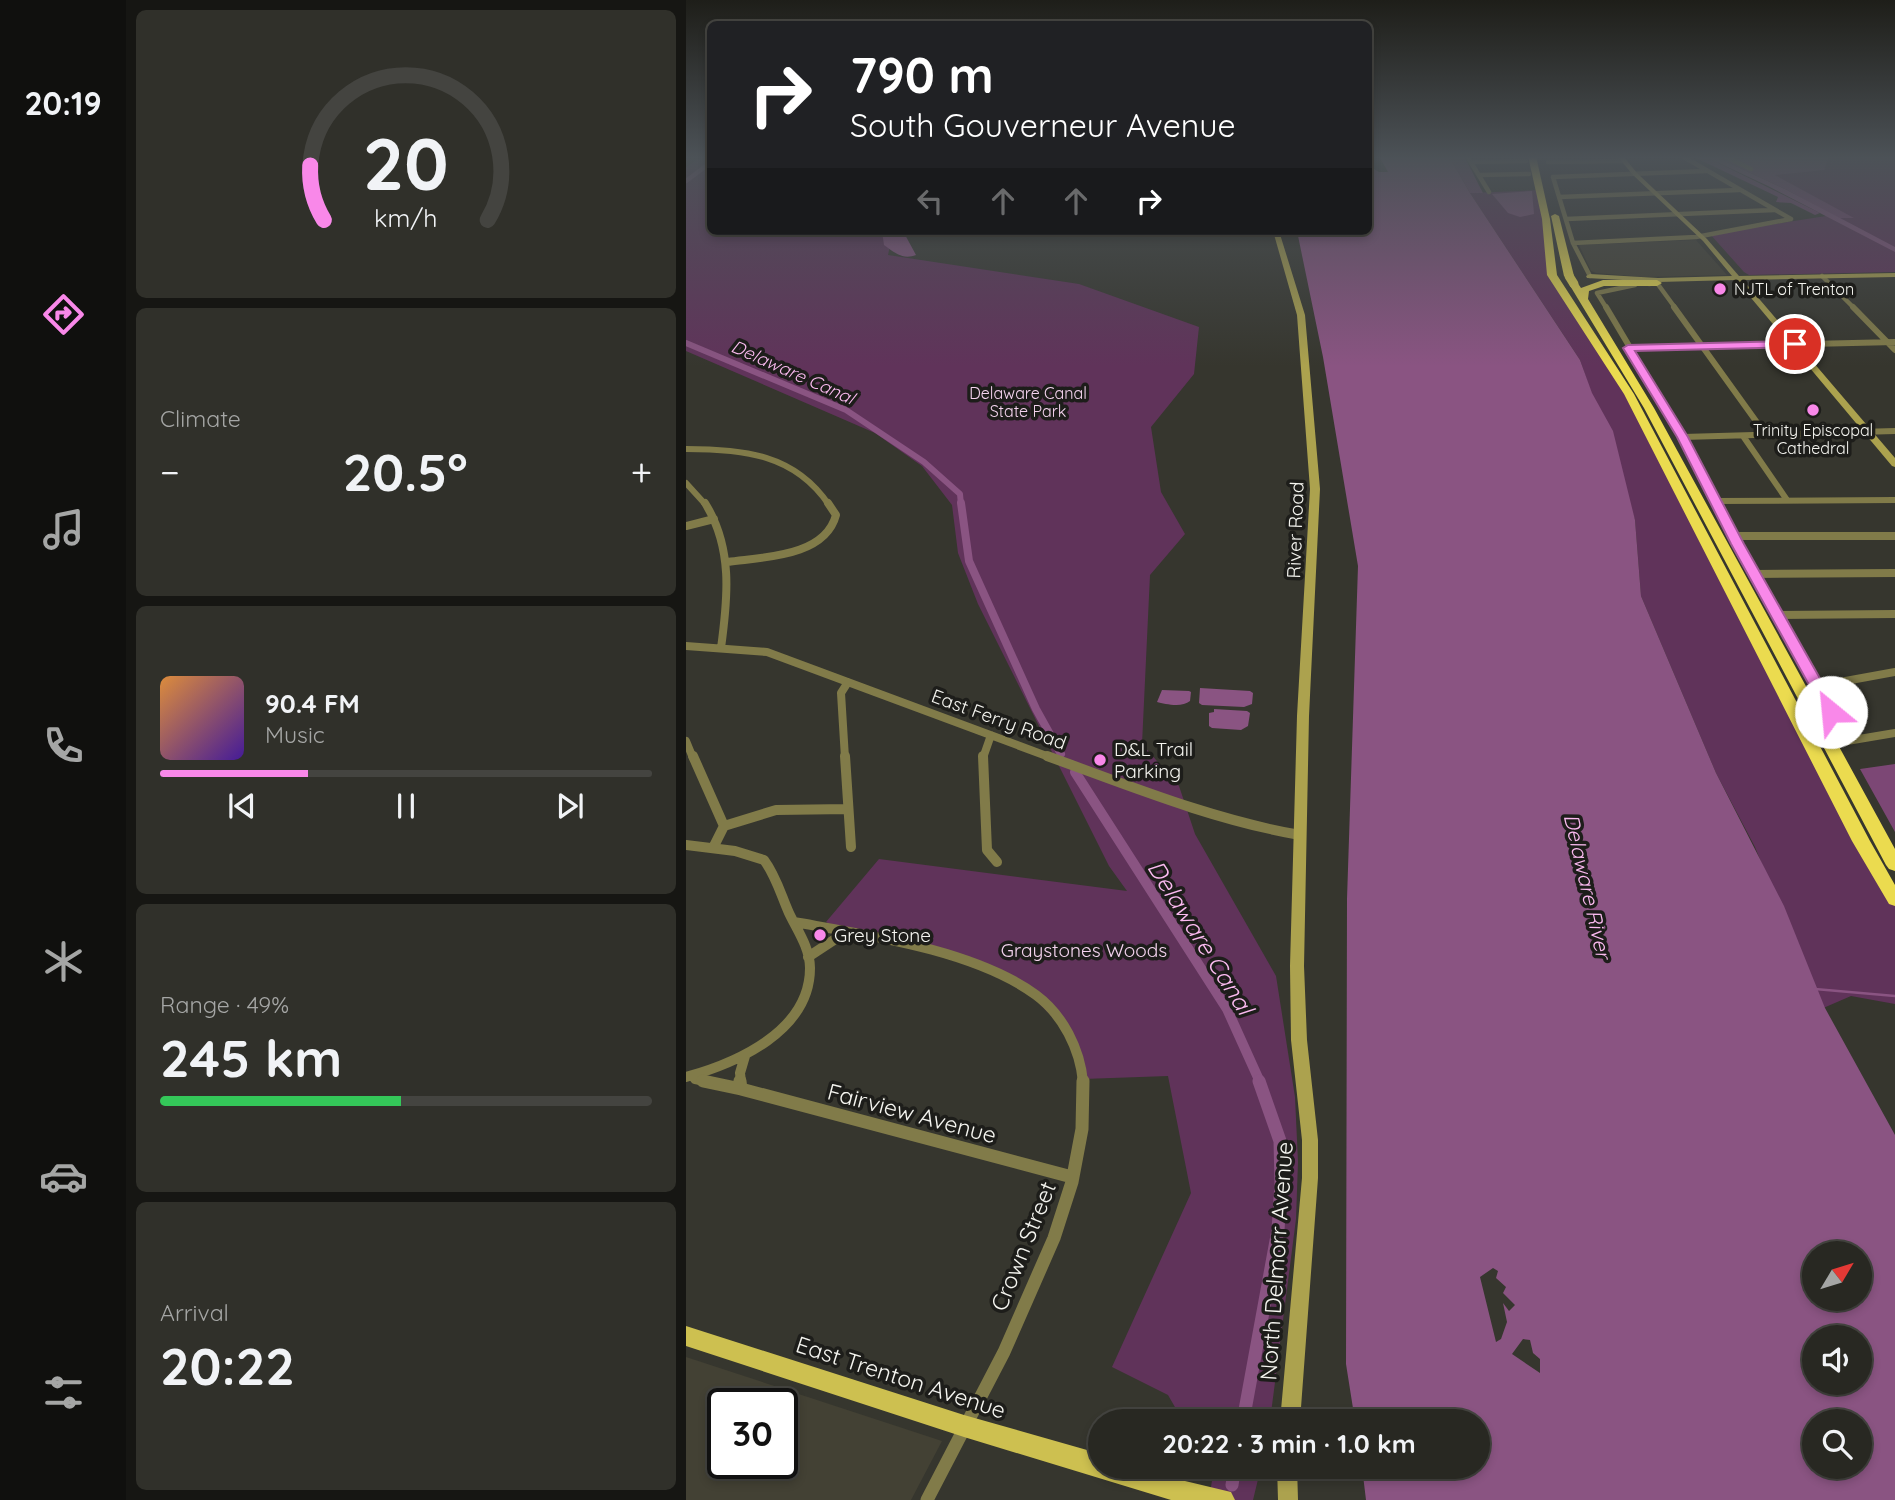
<!DOCTYPE html>
<meta charset="utf-8">
<style>
:root{--surface:#282822;--page:#30302a;--text:#f1f3f6;--muted:#a5a6a5;--line:#444440;--accent:#f988e9}
body{margin:0;font-family:Quicksand,sans-serif;background:var(--page);color:var(--text);height:100vh;display:flex;flex-direction:column;font-size:26px;white-space:nowrap}
*{box-sizing:border-box;margin:0}
p{font-size:23px;color:var(--muted)}
.icon{flex:none;width:38px;height:38px;fill:none;stroke:currentColor;stroke-width:2;stroke-linecap:round;stroke-linejoin:round}
.map{position:relative;flex:1;overflow:hidden}
.details{display:flex;flex-direction:column;gap:10px;padding:10px;background:#161613;width:560px}
.details>*{flex:none}
.banner{position:absolute;left:21px;top:21px;width:665px;height:214px;border-radius:10px;box-shadow:0 4px 10px #0003,0 0 0 2px var(--line);background:#202124;color:#fff;overflow:hidden}
.needle{width:46px;rotate:52deg}
.controls{position:absolute;left:1116px;top:1241px;display:grid;gap:14px}
.controls a{display:grid;place-items:center;width:70px;height:70px;border-radius:50%;background:var(--surface);box-shadow:0 4px 10px #0003,0 0 0 2px var(--line);font-size:35px}
.speed{position:absolute;left:21px;top:1388px;display:flex;gap:14px;font-size:35px;font-weight:700;text-align:center}
.speed>*{display:grid;place-content:center;width:91px;height:91px;border-radius:50%;background:var(--surface);box-shadow:0 4px 10px #0003,0 0 0 2px var(--line);line-height:1}
.speed .limit{border:4px solid #111;border-radius:10px;background:#fff;color:#111}
.pin{position:absolute;display:grid;place-items:center;width:60px;height:60px;color:#fff;margin:-30px;border:4px solid #fff;border-radius:50%;box-shadow:0 2px 7px #0007}
.me{position:absolute;width:77px;margin:-38px;rotate:332deg;stroke-linejoin:round;filter:drop-shadow(0 0 5px #0008)}
.turn{display:flex;align-items:center;gap:24px;height:147px;padding:0 28px;font-size:32px}
.turn .icon{width:91px;height:91px;stroke-width:2.5}
.turn b{display:block;font-size:49px;line-height:60px}
.lanes{display:flex;align-items:center;height:66px;padding:0 28px;background:#0003;justify-content:center;gap:35px;direction:ltr}
.lanes .off{opacity:.35}
.big{font-size:52px;font-weight:700;line-height:1.1}
.details .tile{flex:1;display:flex;flex-direction:column;justify-content:center;gap:10px;min-width:0;padding:0 24px;border-radius:10px;background:var(--page)}
.details .dial{align-items:center;gap:0}
.dial svg{height:182px;overflow:visible;fill:none;stroke:var(--line);stroke-width:7;stroke-linecap:round;text-anchor:middle}
.dial text{fill:var(--text);stroke:none}
.song{display:flex;align-items:center;gap:21px}
.cover{width:84px;height:84px;border-radius:10px;background:linear-gradient(135deg,hsl(30 70% 55%),hsl(260 70% 35%))}
.played{height:7px;border-radius:4px;background:linear-gradient(90deg,var(--accent) 30%,var(--line) 30%)}
.keys{display:flex;justify-content:space-around;direction:ltr}
.heat{display:flex;justify-content:space-between;align-items:center;font-size:38px;direction:ltr}
.charge{height:10px;border-radius:5px;background:linear-gradient(90deg,#34c759 49%,var(--line) 0)}
.trip{position:absolute;left:402px;top:1409px;width:402px;height:70px;border-radius:35px;background:var(--surface);box-shadow:0 4px 10px #0003,0 0 0 2px var(--line);font-weight:700;line-height:70px;text-align:center}
main{display:flex;flex:1;min-height:0}
.menu{display:flex;flex-direction:column;width:126px;justify-content:space-around;align-items:center;background:#10100e;color:var(--muted)}
.menu .icon{width:49px;height:49px}
.menu .selected{color:var(--accent)}
.menu b{font-size:32px;color:var(--text)}
.map>svg:first-child{display:block}
</style>
<main>
<nav class="menu">
<b>20:19</b>
<svg class="icon selected" aria-label="directions" viewBox="0 0 24 24"><path d="M12 3l9 9-9 9-9-9zM9 14v-3h6M13 9l2 2-2 2"/></svg>
<svg class="icon" aria-label="music" viewBox="0 0 24 24"><path d="M9 18V5l10-2v13"/><circle cx="6" cy="18" r="3"/><circle cx="16" cy="16" r="3"/></svg>
<svg class="icon" aria-label="phone" viewBox="0 0 24 24"><path d="M5 4h4l2 5-3 2q2 4 5 5l2-3 5 2v4C11 20 4 13 5 4z"/></svg>
<svg class="icon" aria-label="climate" viewBox="0 0 24 24"><path d="M12 3v18M4 7l16 10M4 17L20 7"/></svg>
<svg class="icon" aria-label="car" viewBox="0 0 24 24"><path d="M5 17H2v-5l4-1 3-4h7l3 4 3 1v5h-3M9 17h6M6 11h13"/><circle cx="7" cy="17" r="2"/><circle cx="17" cy="17" r="2"/></svg>
<svg class="icon" aria-label="filters" viewBox="0 0 24 24"><path d="M4 7h16M4 17h16"/><circle cx="9" cy="7" r="2"/><circle cx="15" cy="17" r="2"/></svg>
</nav>
<section class="details">
<div class="tile dial"><svg viewBox="0 0 100 80">
<path d="M14 69A42 42 0 1 1 86 69"/>
<path d="M14 69A42 42 0 0 1 8 45" stroke="#f988e9"/>
<text x="50" y="56" font-size="32" font-weight="700">20</text>
<text x="50" y="72" font-size="11">km/h</text>
</svg></div>
<div class="tile"><p>Climate</p>
<div class="heat"><a>−</a><b class="big">20.5°</b><a>+</a></div>
</div>
<div class="tile">
<div class="song"><i class="cover"></i><div><b>90.4 FM</b><p>Music</p></div></div>
<div class="played"></div>
<div class="keys"><svg class="icon" aria-label="previous" viewBox="0 0 24 24"><path d="M18 5L8 12l10 7zM5 5v14"/></svg><svg class="icon" aria-label="pause" viewBox="0 0 24 24"><path d="M8 5v14M16 5v14"/></svg><svg class="icon" aria-label="next" viewBox="0 0 24 24"><path d="M6 5l10 7-10 7zM19 5v14"/></svg></div>
</div>
<div class="tile"><p>Range · 49%</p><b class="big">245 km</b><div class="charge"></div></div>
<div class="tile"><p>Arrival</p><b class="big">20:22</b></div>
</section>
<div class="map">
<svg width="1209" height="1500" viewBox="0 0 1209 1500">
<rect width="100%" height="100%" fill="#36362e"/>
<path fill="#434134" fill-rule="evenodd" d="M 1010,240 L 1041,275 L 958,277 L 910,273 L 905,271 L 893,245 Z
M 0,1357 L 256,1441 L 225,1500 L 0,1500 ZM 37,1404 L 96,1404 L 96,1463 L 37,1463 Z"/>
<path fill="#60335a" d="M 17,156 L 24,156 L 24,231 L 207,231 L 202,255 L 393,284 L 513,327 L 508,374 L 465,427 L 475,492 L 499,534 L 464,575 L 456,744 L 493,786 L 509,834 L 590,976 L 609,1097 L 612,1162 L 610,1219 L 584,1421 L 497,1421 L 482,1395 L 426,1367 L 505,1193 L 482,1076 L 397,1079 L 382,1033 L 335,985 L 256,956 L 160,932 L 140,922 L 193,859 L 441,891 L 423,866 L 292,604 L 272,553 L 266,505 L 236,466 L 189,433 L 0,351 L 0,167 Z
M 1084,156 L 1209,156 L 1209,272 L 1063,275 L 1058,272 L 1024,234 L 1140,216 L 1116,198 L 1063,168 L 1071,158 Z
M 855,190 L 866,275 L 917,350 L 1209,900 L 1209,1004 L 1165,996 L 1135,1009 L 1069,847 L 1030,773 L 955,596 L 949,520 L 894,360 L 784,193 Z
M 523,1467 L 575,1467 L 567,1500 L 523,1500 L 527,1474 Z"/>
<path fill="#7c4775" d="M 763,156 L 778,156 L 797,193 L 784,193 Z
M 1002,156 L 1018,156 L 1134,213 L 1129,215 L 1105,203 L 1090,202 L 1092,197 L 1008,157 Z
M 1028,156 L 1040,156 L 1041,159 L 1143,157 L 1138,170 L 1089,175 L 1168,218 L 1153,218 L 1101,190 Z
M 1209,764 L 1209,832 L 1174,769 Z"/>
<path fill="#8a5482" fill-rule="evenodd" d="M 693,156 L 763,156 L 784,193 L 894,360 L 906,393 L 927,431 L 949,520 L 955,596 L 1030,773 L 1098,906 L 1139,1008 L 1209,1135 L 1209,1500 L 680,1500 L 676,1467 L 793,1466 L 793,1421 L 669,1421 L 660,1364 L 661,899 L 672,566 L 637,357 L 611,231 L 682,231 L 683,166 L 693,172 L 702,172 ZM 1174,1253 L 1174,1298 L 1129,1298 L 1129,1253 ZM 807,1268 L 812,1271 L 810,1278 L 820,1287 L 817,1293 L 829,1305 L 823,1311 L 817,1303 L 821,1322 L 815,1339 L 810,1342 L 794,1277 ZM 1174,1337 L 1174,1382 L 1129,1382 L 1129,1337 ZM 837,1339 L 844,1340 L 847,1353 L 854,1359 L 854,1373 L 826,1354 ZM 1174,1421 L 1174,1466 L 1129,1466 L 1129,1421 Z
M 1018,156 L 1028,156 L 1101,190 L 1209,247 L 1209,252 L 1082,186 Z
M 846,191 L 848,214 L 834,217 L 822,213 L 806,194 Z
M 196,231 L 217,231 L 230,255 C 217,260 209,253 198,245 Z
M 514,688 L 564,691 L 567,693 L 566,704 L 558,707 L 516,705 L 513,703 Z
M 476,690 L 503,691 L 505,692 L 504,701 C 496,708 479,704 471,702 Z
M 528,709 L 561,711 L 564,713 L 562,726 L 555,730 L 526,728 L 523,726 L 523,713 L 528,712 Z"/>
<g fill="none" stroke-linecap="round" stroke-linejoin="round">
<path stroke="#8a5482" stroke-width="2.5" d="M 1129,989 L 1209,996"/>
<path stroke="#8a5482" stroke-width="4.5" d="M 0,181 L 24,163"/>
<path stroke="#8a5482" stroke-width="6" d="M 0,343 L 160,410 L 238,462 L 274,494 L 275,505"/>
<path stroke="#8a5482" stroke-width="8" d="M 275,503 L 283,561 L 350,709 L 375,754"/>
<path stroke="#8a5482" stroke-width="10" d="M 389,772 L 541,1009 L 574,1082"/>
<path stroke="#8a5482" stroke-width="13" d="M 557,1421 L 592,1230 L 595,1183 L 594,1141 L 573,1081
M 546,1485 L 549,1466"/>
<path stroke="#817b49" stroke-width="4.5" d="M 781,156 L 803,192
M 996,156 L 1105,219
M 1038,156 L 1065,169
M 785,162 L 840,161
M 862,162 L 938,161
M 793,175 L 843,174
M 873,197 L 1053,190
M 880,219 L 1088,210
M 887,243 L 1010,237 L 1105,219
M 904,276 L 887,243 L 867,177 L 1020,171
M 1136,276 L 1169,309
M 963,284 L 971,283 L 990,309
M 921,309 L 911,293 L 949,285"/>
<path stroke="#817b49" stroke-width="6" d="M 920,307 L 997,437 L 1031,505
M 988,307 L 1080,435
M 1167,307 L 1209,350
M 942,348 L 1209,342
M 1057,436 L 1101,500
M 997,437 L 1209,431
M 0,449 C 57,449 109,454 143,505
M 0,483 L 20,505
M 1028,501 L 1209,500"/>
<path stroke="#817b49" stroke-width="8" d="M 19,503 C 47,548 42,597 35,648
M 1031,503 L 1145,712
M 0,526 L 28,519
M 1048,536 L 1209,536
M 42,562 C 77,557 139,557 150,515 L 142,503
M 1068,574 L 1209,573
M 1091,615 L 1209,614
M 0,646 L 81,652 L 366,758
M 1132,686 L 1209,672
M 0,741 L 7,758
M 1161,741 L 1209,733
M 159,758 L 155,693 L 162,682
M 297,758 L 305,735"/>
<path stroke="#817b49" stroke-width="10" d="M 7,756 L 38,826 L 27,848
M 159,756 L 165,847
M 297,756 L 301,850 L 311,862
M 361,756 C 444,786 527,820 614,835
M 38,826 L 90,810 L 162,809
M 0,845 L 49,851 L 78,860 C 90,876 95,895 103,913 C 111,930 124,948 124,968 C 124,1031 51,1063 0,1077
M 108,922 C 181,935 289,950 350,995 C 377,1015 394,1049 397,1082
M 122,957 L 160,932
M 9,1079 L 25,1082
M 55,1082 L 54,1073 L 59,1056"/>
<path stroke="#817b49" stroke-width="13" d="M 17,1081 L 55,1089
M 54,1081 L 55,1089 L 386,1177
M 241,1500 L 318,1352 L 368,1238 L 386,1182 L 396,1129 L 397,1081"/>
<path fill="#aca24e" fill-rule="evenodd" d="M 931,156 L 937,156 L 951,173 L 1021,239 L 1053,276 L 1209,273 L 1209,277 L 1057,280 L 1209,458 L 1209,467 L 1206,466 L 1050,280 L 972,282 L 901,278 L 900,276 L 904,274 L 972,278 L 1046,276 L 1017,241 L 947,175 Z
M 587,231 L 593,231 L 619,315 L 634,489 L 623,716 L 618,966 L 621,1040 L 632,1140 L 632,1178 L 614,1421 L 594,1421 L 616,1178 L 616,1140 L 605,1040 L 604,966 L 611,716 L 624,489 L 611,315 Z
M 591,1466 L 611,1466 L 612,1500 L 592,1500 Z"/>
<path fill="#cdc050" fill-rule="evenodd" d="M 0,1326 L 278,1415 L 415,1454 L 415,1466 L 453,1466 L 499,1481 L 545,1492 L 549,1500 L 485,1500 L 278,1437 L 0,1346 Z"/>
<path fill="#ebdb4f" fill-rule="evenodd" d="M 842,156 L 850,156 L 864,219 L 871,275 L 948,394 L 1184,841 L 1209,885 L 1209,906 L 1203,904 L 1166,841 L 938,394 L 861,275 L 856,219 Z
M 869,214 L 873,216 L 888,276 L 883,279 L 878,276 L 865,216 Z
M 917,280 L 971,280 L 976,283 L 971,286 L 918,286 L 903,291 L 902,299 L 968,408 L 1209,849 L 1209,871 L 1203,869 L 1200,865 L 958,408 L 883,284 L 891,282 L 895,288 Z"/>
<path stroke="#ebdb4f" stroke-width="9" d="M 883,276 L 888,284"/>
</g>
<linearGradient id="sky" x2="0" y2="1"><stop stop-color="#1e1e19"/><stop offset="0.43" stop-color="#4c5257"/><stop offset="1" stop-color="#4c5257" stop-opacity="0"/></linearGradient>
<rect width="1209" height="366" fill="url(#sky)"/>
<path fill="#f988e9" stroke="#a25897" stroke-width="2" d="M 1109,341 L 1113,342 L 1113,347 L 949,351 L 1002,437 L 1058,544 L 1153,712 L 1145,716 L 1138,712 L 1045,544 L 991,437 L 937,348 L 942,345 Z"/>
<g fill="#f988e9" stroke="#1d1d1a" stroke-width="2.5">
<circle cx="1034" cy="289" r="7"/>
<circle cx="1127" cy="410" r="7"/>
<circle cx="414" cy="760" r="7"/>
<circle cx="134" cy="935" r="7"/>
</g>
<g text-anchor="middle" dominant-baseline="central" stroke-width="7" stroke-linejoin="round" paint-order="stroke">
<g font-size="16" fill="#f5f5f0" stroke="#1d1d1a" text-anchor="start">
<text x="1048" y="289">NJTL of Trenton</text>
<text x="1127" y="430" text-anchor="middle">Trinity Episcopal<tspan x="1127" dy="18">Cathedral</tspan></text>
</g>
<g font-size="16" fill="#f5d4ef" stroke="#1d1d1a">
<text x="342" y="393">Delaware Canal<tspan x="342" dy="18">State Park</tspan></text>
</g>
<g font-size="18" font-style="italic" fill="#fbbaf0" stroke="#1d1d1a">
<text transform="translate(107 372) rotate(24)">Delaware Canal</text>
</g>
<g font-size="19" fill="#f5f5f0" stroke="#1d1d1a">
<text transform="translate(609 530) rotate(-88)">River Road</text>
<text transform="translate(313 719) rotate(20)">East Ferry Road</text>
</g>
<g font-size="19" fill="#f5f5f0" stroke="#1d1d1a" text-anchor="start">
<text x="428" y="749">D&amp;L Trail<tspan x="428" dy="22">Parking</tspan></text>
<text x="148" y="935">Grey Stone</text>
</g>
<g font-size="19" fill="#f5d4ef" stroke="#1d1d1a">
<text x="398" y="950">Graystones Woods</text>
</g>
<g font-size="21" font-style="italic" fill="#fbbaf0" stroke="#1d1d1a">
<text transform="translate(902 886) rotate(77)">Delaware River</text>
</g>
<g font-size="23" fill="#f5f5f0" stroke="#1d1d1a">
<text transform="translate(226 1113) rotate(15)">Fairview Avenue</text>
<text transform="translate(337 1246) rotate(-68)">Crown Street</text>
<text transform="translate(590 1261) rotate(-86)">North Delmorr Avenue</text>
<text transform="translate(215 1377) rotate(18)">East Trenton Avenue</text>
</g>
<g font-size="24" font-style="italic" fill="#fbbaf0" stroke="#1d1d1a">
<text transform="translate(515 937) rotate(58)">Delaware Canal</text>
</g>
</g>
</svg>
<div class="controls">
<a><svg class="needle" viewBox="-14 -14 28 28"><path d="M0-13l5 13h-10z" fill="#e53935"/><path d="M0 13l5-13h-10z" fill="#a5a6a5"/></svg></a>
<a><svg class="icon" aria-label="sound" viewBox="0 0 24 24"><path d="M4 9h4l5-4v14l-5-4H4zM17 9q2 3 0 6"/></svg></a>
<a><svg class="icon" aria-label="search" viewBox="0 0 24 24"><circle cx="10" cy="10" r="6"/><path d="M15 15l6 6"/></svg></a>
</div>
<div class="speed"><div class="limit">30</div></div>
<div class="pin" style="left:1109px;top:344px;background:#d93025"><svg class="icon" aria-label="arrive" viewBox="0 0 24 24"><path d="M6 21V4h12l-3 4 3 4H6"/></svg></div>
<svg class="me" style="left:1145px;top:712px" viewBox="-20 -20 40 40"><circle r="19" fill="#fff"/><path d="M0-13L10 11 0 6-10 11z" fill="#f988e9"/></svg>
<div class="trip">20:22 · 3 min · 1.0 km</div>
<div class="banner">
<div class="turn"><svg class="icon" aria-label="right" viewBox="0 0 24 24"><path d="M7 20v-9h11M14 6l5 5-5 5"/></svg><div><b>790 m</b>South Gouverneur Avenue</div></div>
<div class="lanes"><svg class="icon off" aria-label="left" viewBox="0 0 24 24"><path d="M17 20v-9H6M10 6l-5 5 5 5"/></svg><svg class="icon off" aria-label="ahead" viewBox="0 0 24 24"><path d="M12 20V5M6 11l6-6 6 6"/></svg><svg class="icon off" aria-label="ahead" viewBox="0 0 24 24"><path d="M12 20V5M6 11l6-6 6 6"/></svg><svg class="icon" aria-label="right" viewBox="0 0 24 24"><path d="M7 20v-9h11M14 6l5 5-5 5"/></svg></div>
</div>
</div>
</main>
